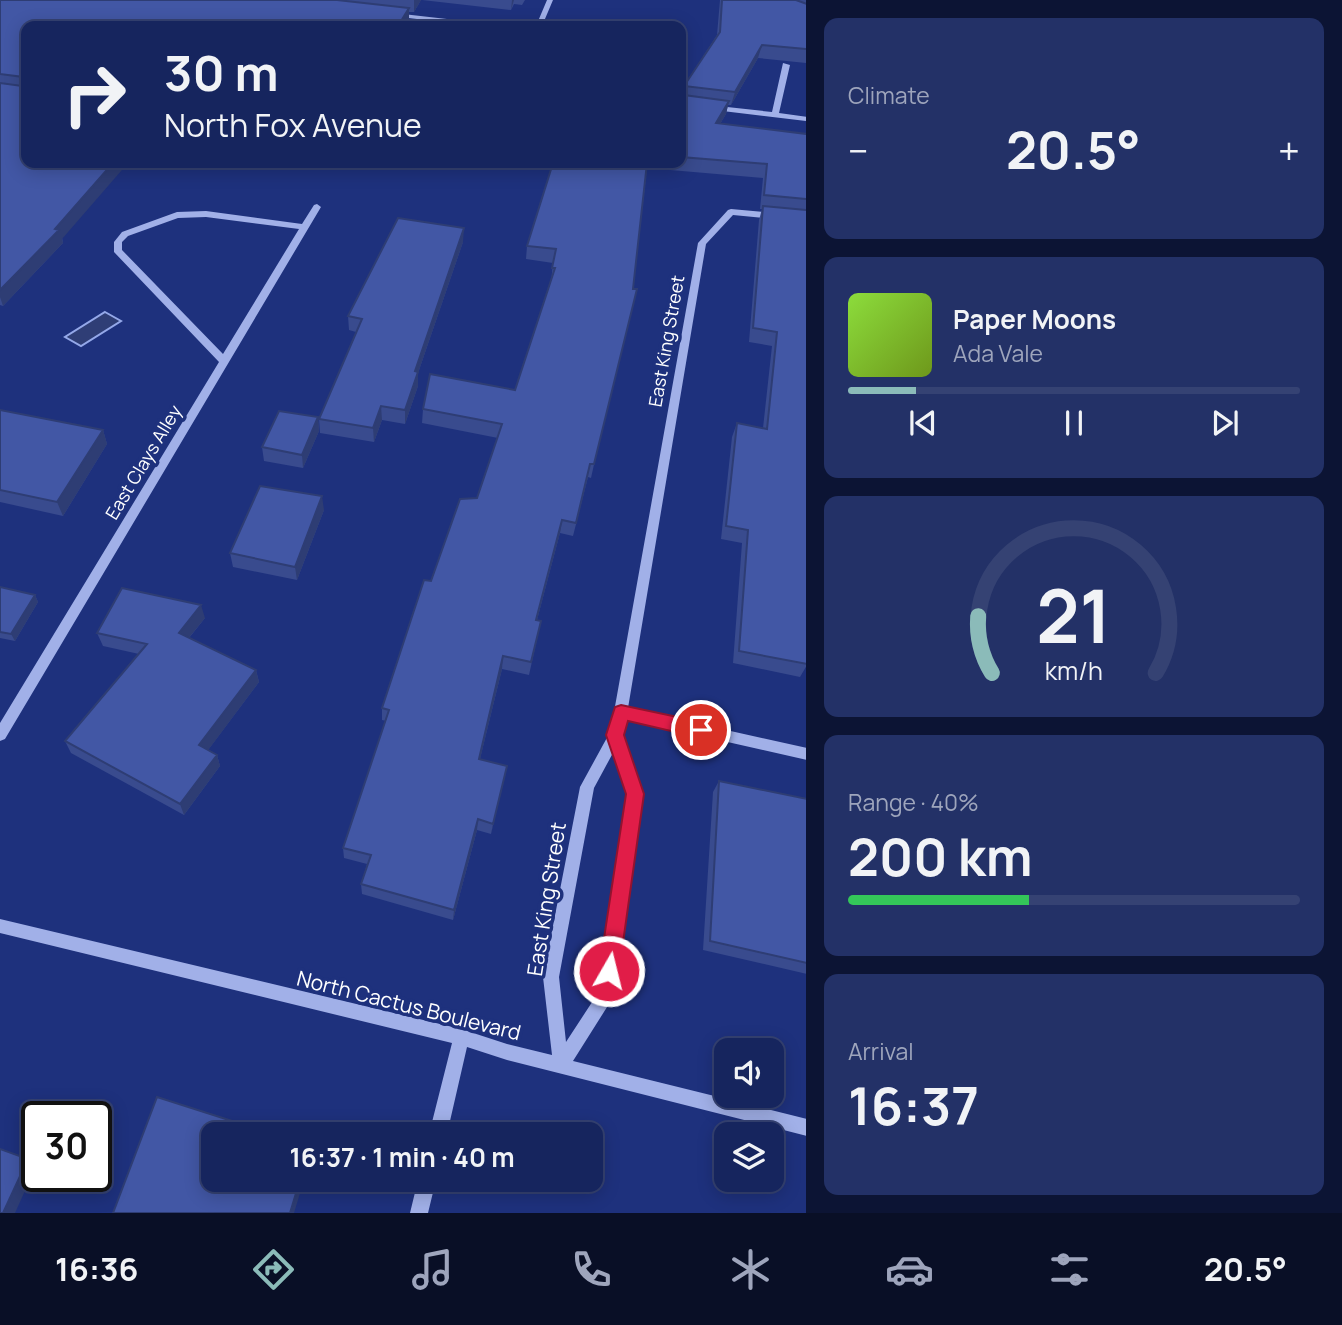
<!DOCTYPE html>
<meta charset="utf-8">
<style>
:root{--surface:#16255e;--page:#233167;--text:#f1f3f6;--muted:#9ea5bc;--line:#354273;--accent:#8bbbb9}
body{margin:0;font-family:Manrope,sans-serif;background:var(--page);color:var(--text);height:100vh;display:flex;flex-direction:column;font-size:26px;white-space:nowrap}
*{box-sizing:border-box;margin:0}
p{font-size:23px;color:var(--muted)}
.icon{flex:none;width:38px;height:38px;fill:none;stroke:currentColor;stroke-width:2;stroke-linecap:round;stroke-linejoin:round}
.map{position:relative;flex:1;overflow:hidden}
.panel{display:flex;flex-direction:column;gap:18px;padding:18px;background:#0c1434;width:536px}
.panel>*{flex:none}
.top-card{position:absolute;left:21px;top:21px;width:665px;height:147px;border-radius:14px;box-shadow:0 4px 18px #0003,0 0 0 2px var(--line);background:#16255e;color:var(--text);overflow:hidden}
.controls{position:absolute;left:714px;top:1038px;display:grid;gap:14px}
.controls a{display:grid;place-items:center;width:70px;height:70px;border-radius:14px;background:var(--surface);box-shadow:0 4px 18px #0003,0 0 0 2px var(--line);font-size:35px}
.speed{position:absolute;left:21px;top:1101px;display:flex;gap:14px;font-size:35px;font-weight:700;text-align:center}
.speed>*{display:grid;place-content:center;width:91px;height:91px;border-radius:50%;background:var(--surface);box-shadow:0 4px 18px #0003,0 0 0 2px var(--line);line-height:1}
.speed .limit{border:4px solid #111;border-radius:10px;background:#fff;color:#111}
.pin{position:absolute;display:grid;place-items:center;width:60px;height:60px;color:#fff;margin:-30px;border:4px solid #fff;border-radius:50%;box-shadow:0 2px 7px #0007}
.me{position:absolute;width:77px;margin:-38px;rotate:8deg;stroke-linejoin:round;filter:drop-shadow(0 0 5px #0008)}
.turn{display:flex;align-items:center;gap:24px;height:147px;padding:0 28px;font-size:32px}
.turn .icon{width:91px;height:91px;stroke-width:2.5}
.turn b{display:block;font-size:49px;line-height:60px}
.big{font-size:52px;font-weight:700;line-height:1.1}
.panel .widget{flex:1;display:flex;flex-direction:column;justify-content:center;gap:10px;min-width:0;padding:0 24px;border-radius:14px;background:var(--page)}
.panel .dial{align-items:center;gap:0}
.dial svg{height:182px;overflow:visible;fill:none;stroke:var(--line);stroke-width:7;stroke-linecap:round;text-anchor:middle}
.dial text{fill:var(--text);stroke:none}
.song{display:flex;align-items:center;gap:21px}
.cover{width:84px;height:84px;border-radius:10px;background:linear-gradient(135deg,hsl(90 70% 55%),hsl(80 70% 35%))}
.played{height:7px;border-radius:4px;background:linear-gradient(90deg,var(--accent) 15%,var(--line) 15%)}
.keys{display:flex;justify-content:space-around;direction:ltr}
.heat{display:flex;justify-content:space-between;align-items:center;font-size:38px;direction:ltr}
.charge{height:10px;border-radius:5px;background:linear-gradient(90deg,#34c759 40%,var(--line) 0)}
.trip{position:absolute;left:201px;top:1122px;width:402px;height:70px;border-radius:14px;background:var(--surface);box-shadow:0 4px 18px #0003,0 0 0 2px var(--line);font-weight:700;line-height:70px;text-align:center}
.menu{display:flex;height:112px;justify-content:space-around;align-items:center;background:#090f26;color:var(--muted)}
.menu .icon{width:49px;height:49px}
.menu .on{color:var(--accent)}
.menu b{font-size:32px;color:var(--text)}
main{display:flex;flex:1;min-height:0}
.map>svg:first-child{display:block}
</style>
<main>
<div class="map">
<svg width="807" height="1213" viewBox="0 0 807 1213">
<rect width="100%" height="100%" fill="#1e317d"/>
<path fill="#2f3e76" stroke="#94a8e9" stroke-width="2" d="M 105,312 L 121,321 L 81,346 L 65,337 Z"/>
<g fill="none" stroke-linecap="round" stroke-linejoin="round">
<path fill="#a1b0e8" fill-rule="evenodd" d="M 547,0 L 553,0 L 542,26 L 536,26 Z
M 394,13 L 491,24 L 494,26 L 475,26 L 392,16 L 391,15 Z
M 783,63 L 790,65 L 779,113 L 807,117 L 807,121 L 681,106 L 681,102 L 772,112 Z
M 317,204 L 321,207 L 5,739 L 0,741 L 0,723 L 219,362 L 114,252 L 114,242 L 122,232 L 177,212 L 206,211 L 302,224 L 314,205 ZM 206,217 L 299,229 L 223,354 L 122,250 L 122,242 L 128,236 L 178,218 Z
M 731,209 L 807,216 L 807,222 L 733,215 L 706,244 L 628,708 L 807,748 L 807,760 L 626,719 L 622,735 L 642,794 L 614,996 L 573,1061 L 807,1119 L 807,1136 L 507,1060 L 467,1047 L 447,1134 L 429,1134 L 452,1043 L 0,933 L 0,919 L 461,1029 L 507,1044 L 552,1055 L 543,977 L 580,787 L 609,734 L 614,712 L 698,243 L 728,210 ZM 614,751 L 628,794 L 598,993 L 566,1042 L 559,977 L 594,788 Z
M 418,1180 L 436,1180 L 428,1213 L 410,1213 Z"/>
</g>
<path fill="#394b8e" d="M 0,0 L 421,0 L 414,12 L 409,12 L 409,21 L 26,26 L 63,243 L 3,306 L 0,305 Z
M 422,0 L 525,0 L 522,5 L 514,4 L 511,10 Z
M 720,0 L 807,0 L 807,63 L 758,58 L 731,105 L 728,105 L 726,114 L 720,124 L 807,134 L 807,665 L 800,677 L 733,663 L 742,543 L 721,539 L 732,437 L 737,423 L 763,428 L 772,346 L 749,342 L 759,220 L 762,209 L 760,209 L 763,178 L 647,168 L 633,289 L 591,478 L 588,477 L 573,536 L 560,533 L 537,620 L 541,621 L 529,675 L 502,669 L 480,759 L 507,766 L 491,834 L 477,830 L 453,920 L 362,894 L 361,884 L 367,864 L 344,858 L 343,848 L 386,721 L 382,720 L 382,708 L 431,581 L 477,498 L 498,438 L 422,423 L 423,409 L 515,390 L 551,282 L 553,263 L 526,259 L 527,246 L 553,163 L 681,163 L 681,91 L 682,92 L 684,86 L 717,35 Z
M 149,163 L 167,163 L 165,165 Z
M 463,242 L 418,373 L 418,386 L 405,424 L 382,420 L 374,442 L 320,433 L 319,419 L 356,332 L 349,330 L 348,316 Z
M 0,410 L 103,430 L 107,444 L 63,516 L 0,502 Z
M 318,417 L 319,431 L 303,468 L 264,461 L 262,447 Z
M 324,510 L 297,580 L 233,567 L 230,553 Z
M 0,587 L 35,595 L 38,602 L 15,641 L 0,638 Z
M 205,618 L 189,638 L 256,670 L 259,682 L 208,750 L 217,755 L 220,766 L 184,815 L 71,753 L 65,741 L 139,654 L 103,646 L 97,633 Z
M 719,781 L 807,799 L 807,974 L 703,950 L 713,792 Z"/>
<path fill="#2e3d74" d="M 414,0 L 421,0 L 414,12 Z
M 512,0 L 514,0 L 511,10 Z
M 409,8 L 409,21 L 406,26 L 398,26 Z
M 762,45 L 758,58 L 731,105 L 735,92 Z
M 729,101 L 726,114 L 712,137 L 716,123 Z
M 113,163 L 128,163 L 62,239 L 63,243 L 3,306 L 0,297 L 0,290 Z
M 464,228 L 463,242 L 418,373 L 418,386 L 405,424 L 405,410 L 415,371 Z
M 381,406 L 382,420 L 374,442 L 373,428 Z
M 318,417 L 319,431 L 303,468 L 302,455 Z
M 103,430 L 107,444 L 63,516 L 57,502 Z
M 322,496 L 324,510 L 297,580 L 295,567 Z
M 562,520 L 560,533 L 533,632 L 536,620 Z
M 35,595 L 38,602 L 15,641 L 11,634 Z
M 201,605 L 205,618 L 183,645 L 179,633 Z
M 503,656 L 502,669 L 477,770 L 479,759 Z
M 256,670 L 259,682 L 203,757 L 199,745 Z
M 217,755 L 220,766 L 184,815 L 180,804 Z
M 507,766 L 505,777 L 491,834 L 493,824 Z
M 478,819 L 477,830 L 453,920 L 454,910 Z
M 28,1159 L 37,1164 L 15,1213 L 3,1213 Z
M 300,1180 L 304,1180 L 294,1213 L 290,1213 Z"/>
<path fill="#4257a5" stroke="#2e3d74" stroke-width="2" d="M 0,0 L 337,0 L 409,8 L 398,26 L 26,26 L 26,163 L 113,163 L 55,229 L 59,230 L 0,290 L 0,83 L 22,86 L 25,84 L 23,77 L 0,74 Z
M 722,0 L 796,0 L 807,4 L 807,49 L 762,45 L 735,92 L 684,86 L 720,32 Z
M 681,90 L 684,95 L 729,101 L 716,123 L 807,134 L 807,199 L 764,195 L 767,164 L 681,157 Z
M 553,163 L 647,163 L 633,289 L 637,289 L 594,464 L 590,464 L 576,523 L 562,520 L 536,620 L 541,621 L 531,662 L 503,656 L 479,759 L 507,766 L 493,824 L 478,819 L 454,910 L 361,884 L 371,855 L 343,848 L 389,710 L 382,708 L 424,580 L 431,581 L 460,499 L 477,498 L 502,424 L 423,409 L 430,374 L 515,390 L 555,268 L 552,268 L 556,249 L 527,246 Z
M 763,206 L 807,210 L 807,664 L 739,651 L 748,530 L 726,526 L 737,423 L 767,429 L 777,332 L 753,328 Z
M 398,218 L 464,228 L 415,371 L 418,372 L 405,410 L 381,406 L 373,428 L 319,419 L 362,319 L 348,316 Z
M 0,410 L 103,430 L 57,502 L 0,490 Z
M 279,411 L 318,417 L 302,455 L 262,447 Z
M 260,486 L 322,496 L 295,567 L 230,553 Z
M 0,587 L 35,595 L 11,634 L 0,632 Z
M 122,588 L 201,605 L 179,633 L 256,670 L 199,745 L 217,755 L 180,804 L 65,741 L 147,644 L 97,633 Z
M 719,781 L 807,799 L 807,963 L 710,941 Z
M 157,1097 L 273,1134 L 214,1134 L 214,1180 L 300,1180 L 290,1213 L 113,1213 Z
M 0,1149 L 28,1159 L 3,1213 L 0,1213 Z"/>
<path fill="#e11d48" stroke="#92132f" stroke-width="2" d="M 621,705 L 701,722 L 707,725 L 709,730 L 707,735 L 701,738 L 628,721 L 624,735 L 644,794 L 619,971 L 617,978 L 609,981 L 602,978 L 599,971 L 626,794 L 606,735 L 615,707 Z"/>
<g text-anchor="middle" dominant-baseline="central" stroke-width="7" stroke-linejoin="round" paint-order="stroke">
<g font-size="18" fill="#fff" stroke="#1e317d">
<text transform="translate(666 341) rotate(-80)">East King Street</text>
<text transform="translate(143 462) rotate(-59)">East Clays Alley</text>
</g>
<g font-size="21" fill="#fff" stroke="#1e317d">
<text transform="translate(546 899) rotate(-81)">East King Street</text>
<text transform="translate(409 1005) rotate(14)">North Cactus Boulevard</text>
</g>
</g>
</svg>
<div class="controls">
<a><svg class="icon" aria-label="sound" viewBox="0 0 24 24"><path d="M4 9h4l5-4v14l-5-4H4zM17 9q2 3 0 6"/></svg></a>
<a><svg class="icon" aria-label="layers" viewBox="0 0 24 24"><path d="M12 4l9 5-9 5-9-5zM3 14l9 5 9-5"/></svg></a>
</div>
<div class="speed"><div class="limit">30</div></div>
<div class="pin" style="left:701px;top:730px;background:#d93025"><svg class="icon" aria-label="arrive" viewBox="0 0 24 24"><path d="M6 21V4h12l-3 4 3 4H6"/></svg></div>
<svg class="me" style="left:609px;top:971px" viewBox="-20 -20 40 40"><circle r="17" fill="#e11d48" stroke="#fff" stroke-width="3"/><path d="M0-11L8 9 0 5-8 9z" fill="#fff"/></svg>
<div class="trip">16:37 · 1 min · 40 m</div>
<div class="top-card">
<div class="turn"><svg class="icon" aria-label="right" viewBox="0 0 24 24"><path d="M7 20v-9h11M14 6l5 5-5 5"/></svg><div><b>30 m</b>North Fox Avenue</div></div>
</div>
</div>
<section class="panel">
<div class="widget"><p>Climate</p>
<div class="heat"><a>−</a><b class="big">20.5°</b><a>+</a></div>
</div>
<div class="widget">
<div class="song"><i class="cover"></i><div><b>Paper Moons</b><p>Ada Vale</p></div></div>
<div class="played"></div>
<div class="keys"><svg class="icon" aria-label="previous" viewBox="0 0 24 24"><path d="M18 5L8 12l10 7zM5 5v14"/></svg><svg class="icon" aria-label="pause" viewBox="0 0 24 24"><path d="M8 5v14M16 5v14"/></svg><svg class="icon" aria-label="next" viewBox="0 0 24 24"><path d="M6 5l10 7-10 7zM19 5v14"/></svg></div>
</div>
<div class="widget dial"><svg viewBox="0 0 100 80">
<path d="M14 69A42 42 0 1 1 86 69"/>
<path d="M14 69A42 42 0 0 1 8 44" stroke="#8bbbb9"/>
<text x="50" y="56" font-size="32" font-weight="700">21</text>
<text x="50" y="72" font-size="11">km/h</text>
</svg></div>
<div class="widget"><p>Range · 40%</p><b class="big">200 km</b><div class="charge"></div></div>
<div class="widget"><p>Arrival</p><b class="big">16:37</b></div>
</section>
</main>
<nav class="menu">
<b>16:36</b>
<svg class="icon on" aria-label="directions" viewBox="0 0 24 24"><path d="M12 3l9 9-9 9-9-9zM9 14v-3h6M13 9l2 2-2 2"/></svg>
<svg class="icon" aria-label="music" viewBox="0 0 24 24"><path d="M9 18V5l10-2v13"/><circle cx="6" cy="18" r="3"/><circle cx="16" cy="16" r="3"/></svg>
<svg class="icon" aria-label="phone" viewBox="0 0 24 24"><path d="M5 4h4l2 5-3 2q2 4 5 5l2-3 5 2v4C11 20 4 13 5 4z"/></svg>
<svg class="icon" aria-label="climate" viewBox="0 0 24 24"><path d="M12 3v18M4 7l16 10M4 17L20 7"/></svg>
<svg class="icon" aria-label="car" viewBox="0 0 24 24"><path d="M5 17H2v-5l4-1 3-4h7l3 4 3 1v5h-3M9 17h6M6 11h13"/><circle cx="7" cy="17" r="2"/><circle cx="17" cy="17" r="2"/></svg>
<svg class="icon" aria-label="filters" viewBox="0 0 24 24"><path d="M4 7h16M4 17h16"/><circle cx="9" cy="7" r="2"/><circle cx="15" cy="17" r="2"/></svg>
<b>20.5°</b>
</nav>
